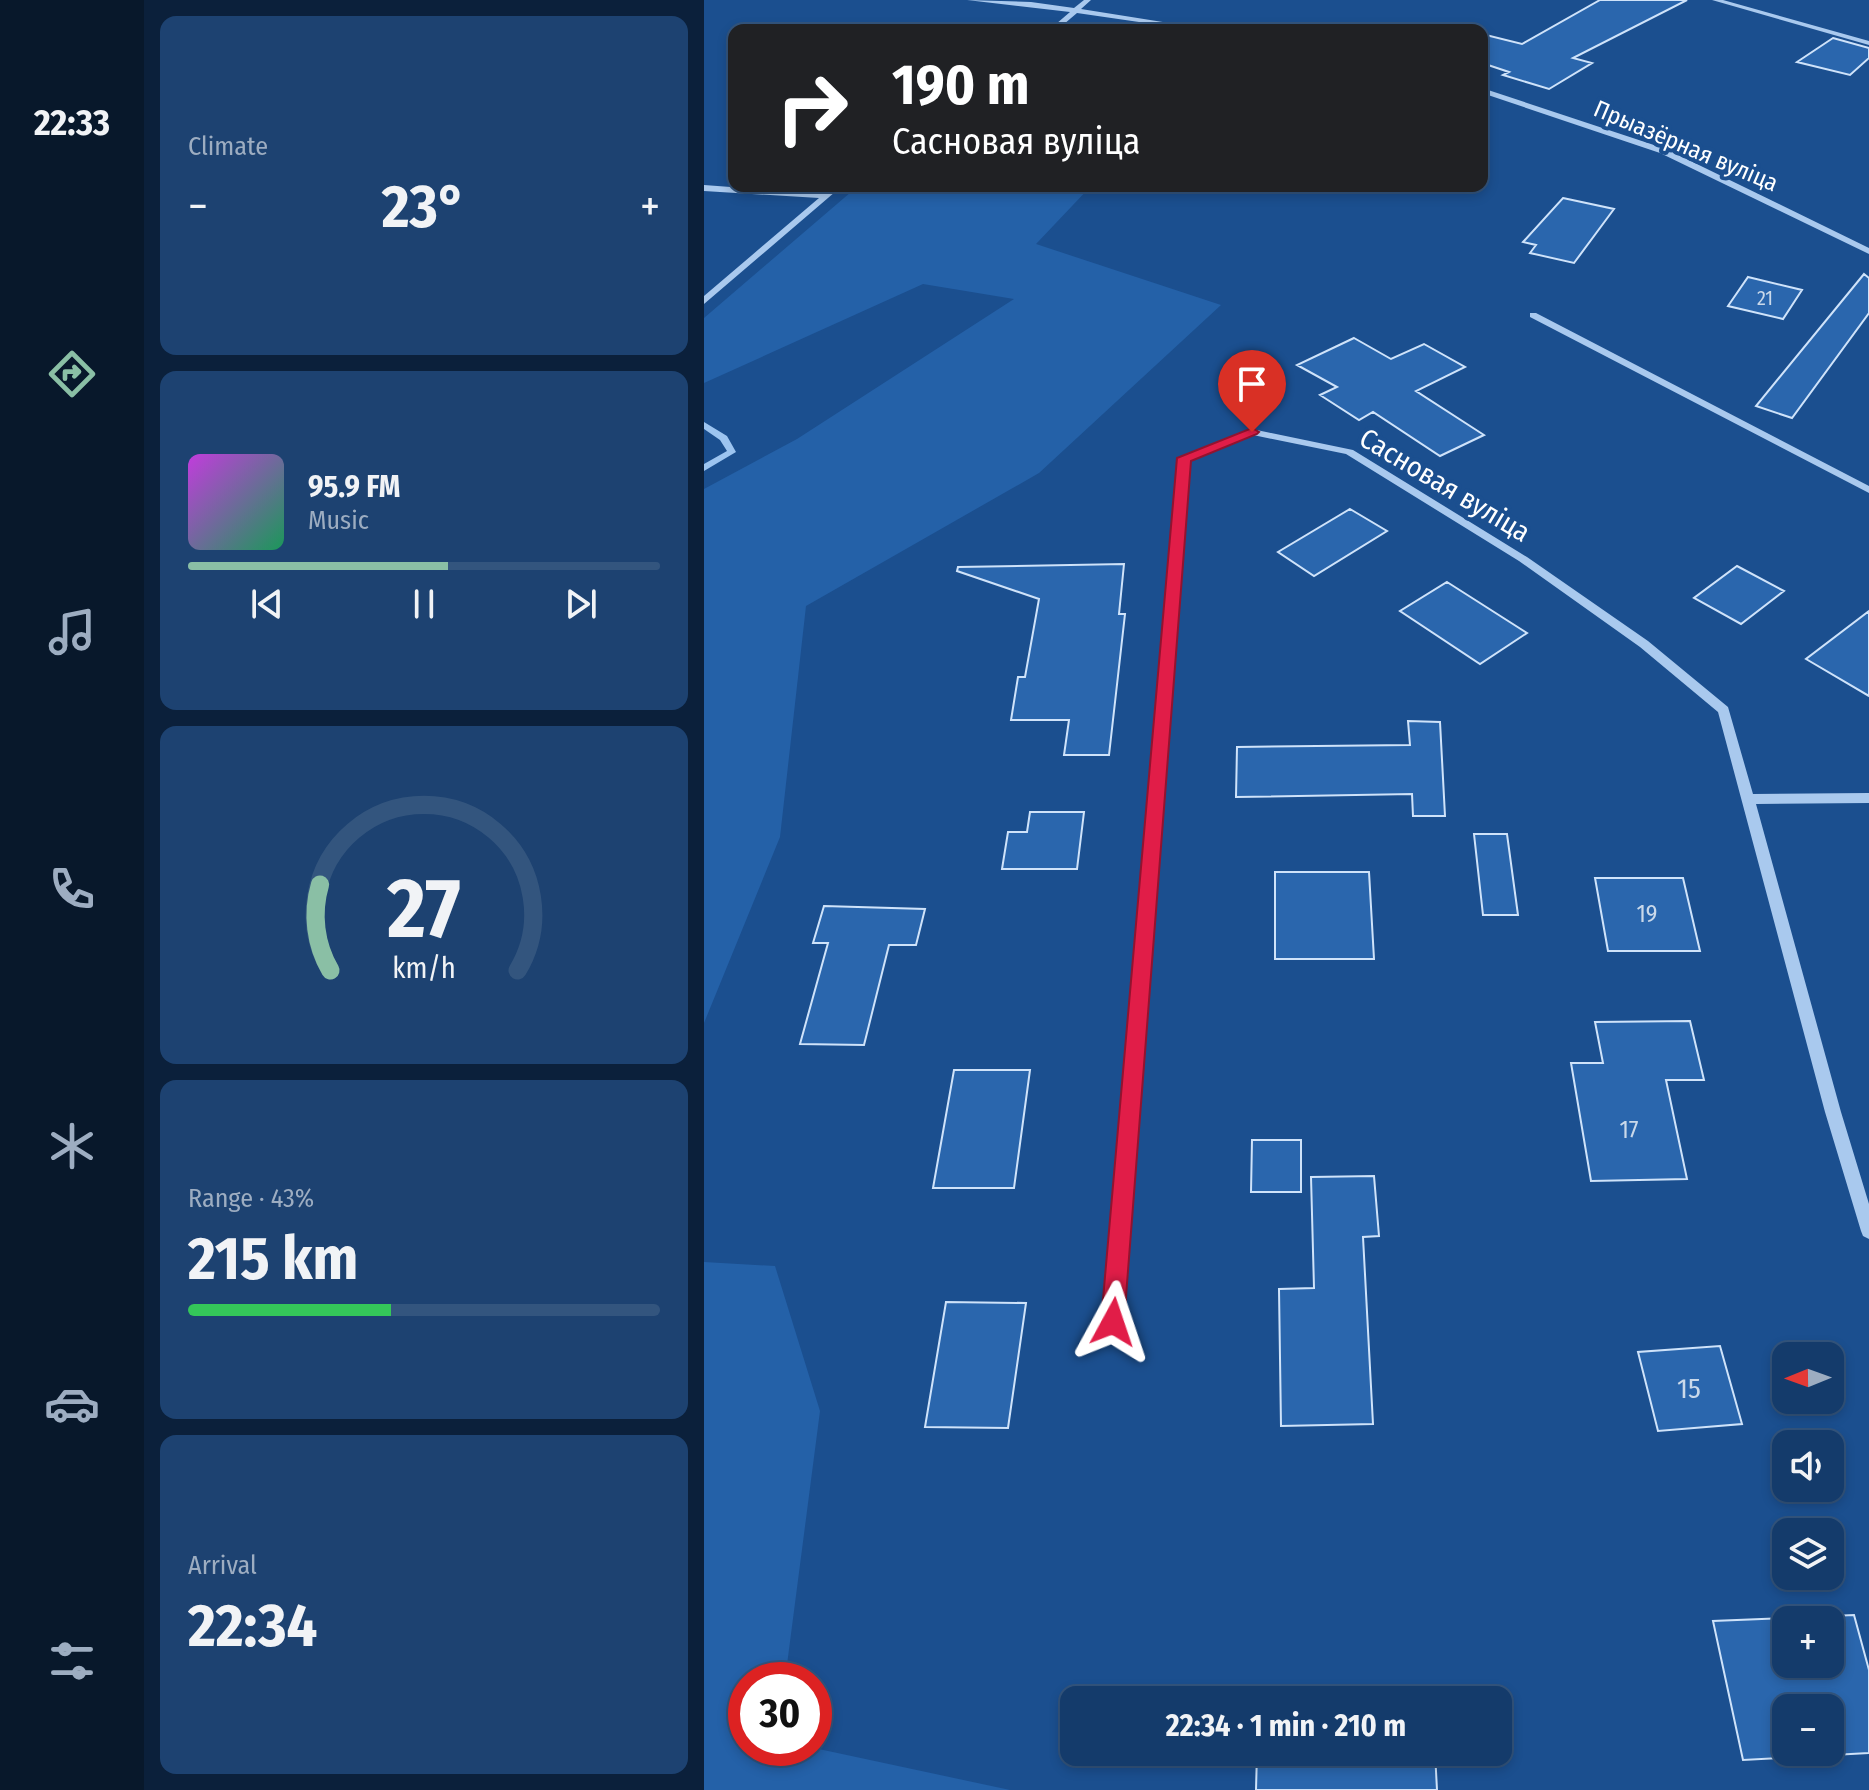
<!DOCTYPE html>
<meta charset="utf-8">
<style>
:root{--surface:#143b6b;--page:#1d4271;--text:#f1f3f6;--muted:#9dadc1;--line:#33557e;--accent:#8abfa5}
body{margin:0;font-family:"Fira Sans Condensed",sans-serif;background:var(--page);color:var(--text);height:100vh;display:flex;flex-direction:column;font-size:30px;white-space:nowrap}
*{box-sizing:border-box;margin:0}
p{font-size:26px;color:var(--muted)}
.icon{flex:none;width:44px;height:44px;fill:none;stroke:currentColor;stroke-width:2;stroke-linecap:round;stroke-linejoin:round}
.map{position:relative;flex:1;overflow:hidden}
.panel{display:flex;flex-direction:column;gap:16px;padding:16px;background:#0b203b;width:560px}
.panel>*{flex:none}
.top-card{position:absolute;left:24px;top:24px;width:760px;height:168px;border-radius:16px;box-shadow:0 4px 12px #0003,0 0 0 2px var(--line);background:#202124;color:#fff;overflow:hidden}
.needle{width:52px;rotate:269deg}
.tools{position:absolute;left:1068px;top:1342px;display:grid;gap:16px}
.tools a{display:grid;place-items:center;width:72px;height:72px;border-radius:16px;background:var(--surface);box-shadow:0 4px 12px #0003,0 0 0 2px var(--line);font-size:40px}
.speed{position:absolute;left:24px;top:1662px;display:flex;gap:16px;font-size:40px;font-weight:700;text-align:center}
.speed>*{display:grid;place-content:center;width:104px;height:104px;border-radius:50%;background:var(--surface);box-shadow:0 4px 12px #0003,0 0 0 2px var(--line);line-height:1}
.speed .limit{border:12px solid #d22;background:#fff;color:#111}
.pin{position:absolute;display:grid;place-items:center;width:68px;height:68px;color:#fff;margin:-82px -34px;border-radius:50% 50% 50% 0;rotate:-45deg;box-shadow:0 0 8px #0007}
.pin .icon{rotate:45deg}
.me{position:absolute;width:88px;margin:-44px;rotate:5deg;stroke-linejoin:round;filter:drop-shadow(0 0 6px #0008)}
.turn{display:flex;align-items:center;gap:28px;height:168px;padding:0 32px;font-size:36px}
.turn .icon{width:104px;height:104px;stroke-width:2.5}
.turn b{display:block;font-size:56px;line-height:68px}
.big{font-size:60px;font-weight:700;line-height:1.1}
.panel .widget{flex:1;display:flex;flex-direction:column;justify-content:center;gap:12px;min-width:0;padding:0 28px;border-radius:16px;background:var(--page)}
.panel .dial{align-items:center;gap:0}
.dial svg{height:208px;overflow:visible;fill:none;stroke:var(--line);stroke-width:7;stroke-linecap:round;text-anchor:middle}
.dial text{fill:var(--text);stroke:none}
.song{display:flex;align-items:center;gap:24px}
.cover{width:96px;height:96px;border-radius:12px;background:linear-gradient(135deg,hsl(290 70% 55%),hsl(150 70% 35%))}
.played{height:8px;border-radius:4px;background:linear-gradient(90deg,var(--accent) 55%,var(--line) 55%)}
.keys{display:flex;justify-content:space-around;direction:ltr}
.heat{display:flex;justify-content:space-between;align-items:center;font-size:44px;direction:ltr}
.charge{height:12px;border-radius:6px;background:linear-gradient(90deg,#34c759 43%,var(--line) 0)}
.trip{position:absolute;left:356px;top:1686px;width:452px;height:80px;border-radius:16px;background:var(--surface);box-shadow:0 4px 12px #0003,0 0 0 2px var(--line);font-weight:700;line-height:80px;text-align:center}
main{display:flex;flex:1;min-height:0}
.tab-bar{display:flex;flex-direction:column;width:144px;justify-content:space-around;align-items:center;background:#08182b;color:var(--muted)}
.tab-bar .icon{width:56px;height:56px}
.tab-bar .on{color:var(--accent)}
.tab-bar b{font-size:36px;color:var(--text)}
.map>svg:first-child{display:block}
</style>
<main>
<nav class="tab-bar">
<b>22:33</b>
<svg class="icon on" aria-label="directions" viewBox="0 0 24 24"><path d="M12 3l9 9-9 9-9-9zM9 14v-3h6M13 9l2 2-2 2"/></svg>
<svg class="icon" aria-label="music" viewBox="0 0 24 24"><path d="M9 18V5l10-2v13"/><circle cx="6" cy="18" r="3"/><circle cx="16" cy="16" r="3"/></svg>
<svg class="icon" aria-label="phone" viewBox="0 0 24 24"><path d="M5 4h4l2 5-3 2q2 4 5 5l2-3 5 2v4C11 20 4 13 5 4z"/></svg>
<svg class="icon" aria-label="climate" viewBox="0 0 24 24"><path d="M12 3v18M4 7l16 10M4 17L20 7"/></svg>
<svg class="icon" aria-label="car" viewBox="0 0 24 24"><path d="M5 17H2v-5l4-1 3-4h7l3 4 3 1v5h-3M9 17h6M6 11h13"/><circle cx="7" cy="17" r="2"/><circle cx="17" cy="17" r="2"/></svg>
<svg class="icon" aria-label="filters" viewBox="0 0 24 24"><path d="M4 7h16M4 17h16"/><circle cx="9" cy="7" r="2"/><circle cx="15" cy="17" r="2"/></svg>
</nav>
<section class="panel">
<div class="widget"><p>Climate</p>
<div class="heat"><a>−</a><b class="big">23°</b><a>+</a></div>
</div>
<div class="widget">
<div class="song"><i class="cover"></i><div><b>95.9 FM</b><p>Music</p></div></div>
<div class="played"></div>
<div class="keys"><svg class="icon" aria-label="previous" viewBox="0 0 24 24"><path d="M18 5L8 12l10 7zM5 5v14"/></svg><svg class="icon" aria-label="pause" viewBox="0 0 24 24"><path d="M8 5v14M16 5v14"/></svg><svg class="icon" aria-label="next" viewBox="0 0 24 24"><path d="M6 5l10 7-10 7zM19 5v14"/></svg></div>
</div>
<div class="widget dial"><svg viewBox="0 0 100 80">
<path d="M14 69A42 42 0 1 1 86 69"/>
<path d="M14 69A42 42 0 0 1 10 36" stroke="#8abfa5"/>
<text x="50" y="56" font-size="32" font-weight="700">27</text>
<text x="50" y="72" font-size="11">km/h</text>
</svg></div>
<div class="widget"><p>Range · 43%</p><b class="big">215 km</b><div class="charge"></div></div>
<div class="widget"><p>Arrival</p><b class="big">22:34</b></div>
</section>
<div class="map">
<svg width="1165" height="1790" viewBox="0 0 1165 1790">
<rect width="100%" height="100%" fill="#1b4f8f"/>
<path fill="#2461a8" d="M 154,186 L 387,186 L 332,244 L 517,305 L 335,473 L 102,606 L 76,837 L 0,1023 L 0,489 L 93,439 L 310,299 L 219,284 L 0,383 L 0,318 Z
M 0,1262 L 71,1266 L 116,1411 L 81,1680 L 42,1680 L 42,1748 L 110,1748 L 306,1790 L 0,1790 Z"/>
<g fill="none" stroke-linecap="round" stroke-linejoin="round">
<path fill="#9cc4f0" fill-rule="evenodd" d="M 0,422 L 23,436 L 32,452 L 0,471 L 0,464 L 23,451 L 16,440 L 0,429 Z"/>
</g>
<path fill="#2a66ad" stroke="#cfe3fa" stroke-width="2" fill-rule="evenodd" d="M 896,0 L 983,0 L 869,58 L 888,63 L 845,89 L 799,75 L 805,72 L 778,63 L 778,34 L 818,44 Z
M 1129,38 L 1165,48 L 1165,58 L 1146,75 L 1093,62 Z
M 859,198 L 910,209 L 870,263 L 826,253 L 832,245 L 819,242 Z
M 1160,274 L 1165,278 L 1165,313 L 1088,418 L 1052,406 Z
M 1044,277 L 1098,290 L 1079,319 L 1024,306 Z
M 650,338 L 687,359 L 720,344 L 761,367 L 712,391 L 780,435 L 736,456 L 669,412 L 655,420 L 616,395 L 633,387 L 593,365 Z
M 646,509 L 683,531 L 610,576 L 574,552 Z
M 420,564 L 415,614 L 421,614 L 405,755 L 360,755 L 365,720 L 307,720 L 314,677 L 321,677 L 335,599 L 253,571 L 254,567 Z
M 1033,566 L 1080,591 L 1037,624 L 990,598 Z
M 743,582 L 823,633 L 776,664 L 696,611 Z
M 1165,611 L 1165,696 L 1102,659 Z
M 704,721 L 736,722 L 741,816 L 709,816 L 708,794 L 532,797 L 533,747 L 706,745 Z
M 326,812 L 380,812 L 373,869 L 298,869 L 304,832 L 323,832 Z
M 770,834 L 803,834 L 814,915 L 779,915 Z
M 571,872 L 665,872 L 670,959 L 571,959 Z
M 891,878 L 979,878 L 996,951 L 904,951 Z
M 120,906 L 221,909 L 212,945 L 185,945 L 160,1045 L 96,1044 L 124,943 L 109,943 Z
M 986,1021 L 1000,1080 L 962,1080 L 983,1179 L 887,1181 L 867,1063 L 899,1063 L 891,1022 Z
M 250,1070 L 326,1070 L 310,1188 L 229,1188 Z
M 548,1140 L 597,1140 L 597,1192 L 547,1192 Z
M 670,1176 L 675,1236 L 659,1237 L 669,1424 L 577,1426 L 575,1289 L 610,1288 L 607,1177 Z
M 242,1302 L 322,1303 L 304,1428 L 221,1427 Z
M 1016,1346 L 1038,1424 L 954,1431 L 934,1352 Z
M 1150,1615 L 1165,1670 L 1165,1753 L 1039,1760 L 1009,1621 ZM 1082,1620 L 1126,1620 L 1126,1664 L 1082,1664 ZM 1082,1708 L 1126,1708 L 1126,1752 L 1082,1752 Z
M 553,1752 L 731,1752 L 733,1790 L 552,1790 Z"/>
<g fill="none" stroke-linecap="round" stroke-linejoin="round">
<path fill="#a9c9ee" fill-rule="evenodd" d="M 263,0 L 327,2 L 370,8 L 380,0 L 387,0 L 377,9 L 509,30 L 490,30 L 373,13 L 353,30 L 345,30 L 366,12 Z
M 1008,0 L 1019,0 L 1165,41 L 1165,45 Z
M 778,88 L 962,149 L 1165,248 L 1165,254 L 956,153 L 778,93 Z
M 0,185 L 120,194 L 129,186 L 138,186 L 0,304 L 0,296 L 115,198 L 0,191 Z
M 826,313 L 832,313 L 1165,486 L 1165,493 L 826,317 Z
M 548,429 L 649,450 L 823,557 L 944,641 L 1024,707 L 1049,794 L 1165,793 L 1165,803 L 1052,804 L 1137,1112 L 1165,1204 L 1165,1239 L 1159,1236 L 1157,1231 L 1121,1112 L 1014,712 L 936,647 L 815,561 L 642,454 L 549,435 L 485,460 L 418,1322 L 415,1328 L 409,1330 L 403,1328 L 400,1322 L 475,458 Z"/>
</g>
<path fill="#e11d48" stroke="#92132f" stroke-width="2" d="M 548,428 L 555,432 L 553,434 L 487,461 L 420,1322 L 417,1330 L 409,1333 L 401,1330 L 397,1322 L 473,458 Z"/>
<g text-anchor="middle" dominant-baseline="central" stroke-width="8" stroke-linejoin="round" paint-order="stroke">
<g font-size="20" fill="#cad9ea">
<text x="1061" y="298">21</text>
</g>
<g font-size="24" fill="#fff" stroke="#1b4f8f">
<text transform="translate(982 146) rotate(23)">Прыазёрная вуліца</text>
</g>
<g font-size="24" fill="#cad9ea">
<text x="943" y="914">19</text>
<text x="925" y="1130">17</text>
</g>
<g font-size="28" fill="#fff" stroke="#1b4f8f">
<text transform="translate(741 485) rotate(31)">Сасновая вуліца</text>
</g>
<g font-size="28" fill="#cad9ea">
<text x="985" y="1388">15</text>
</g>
</g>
</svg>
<div class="tools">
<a><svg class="needle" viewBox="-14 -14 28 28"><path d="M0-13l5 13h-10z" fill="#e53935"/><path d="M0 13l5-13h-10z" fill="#9dadc1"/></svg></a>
<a><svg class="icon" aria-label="sound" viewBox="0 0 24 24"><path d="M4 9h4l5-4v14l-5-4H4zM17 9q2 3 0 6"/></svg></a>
<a><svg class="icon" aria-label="layers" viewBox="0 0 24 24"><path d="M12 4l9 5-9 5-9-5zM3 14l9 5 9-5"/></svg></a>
<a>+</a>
<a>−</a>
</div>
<div class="speed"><div class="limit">30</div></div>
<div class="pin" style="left:548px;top:432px;background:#d93025"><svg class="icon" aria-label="arrive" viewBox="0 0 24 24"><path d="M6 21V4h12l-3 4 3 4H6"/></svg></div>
<svg class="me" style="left:409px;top:1322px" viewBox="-20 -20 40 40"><path d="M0-17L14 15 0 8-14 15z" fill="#e11d48" stroke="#fff" stroke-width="4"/></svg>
<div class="trip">22:34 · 1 min · 210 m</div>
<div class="top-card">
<div class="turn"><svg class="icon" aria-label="right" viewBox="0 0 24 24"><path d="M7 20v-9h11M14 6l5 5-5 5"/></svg><div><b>190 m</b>Сасновая вуліца</div></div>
</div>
</div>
</main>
